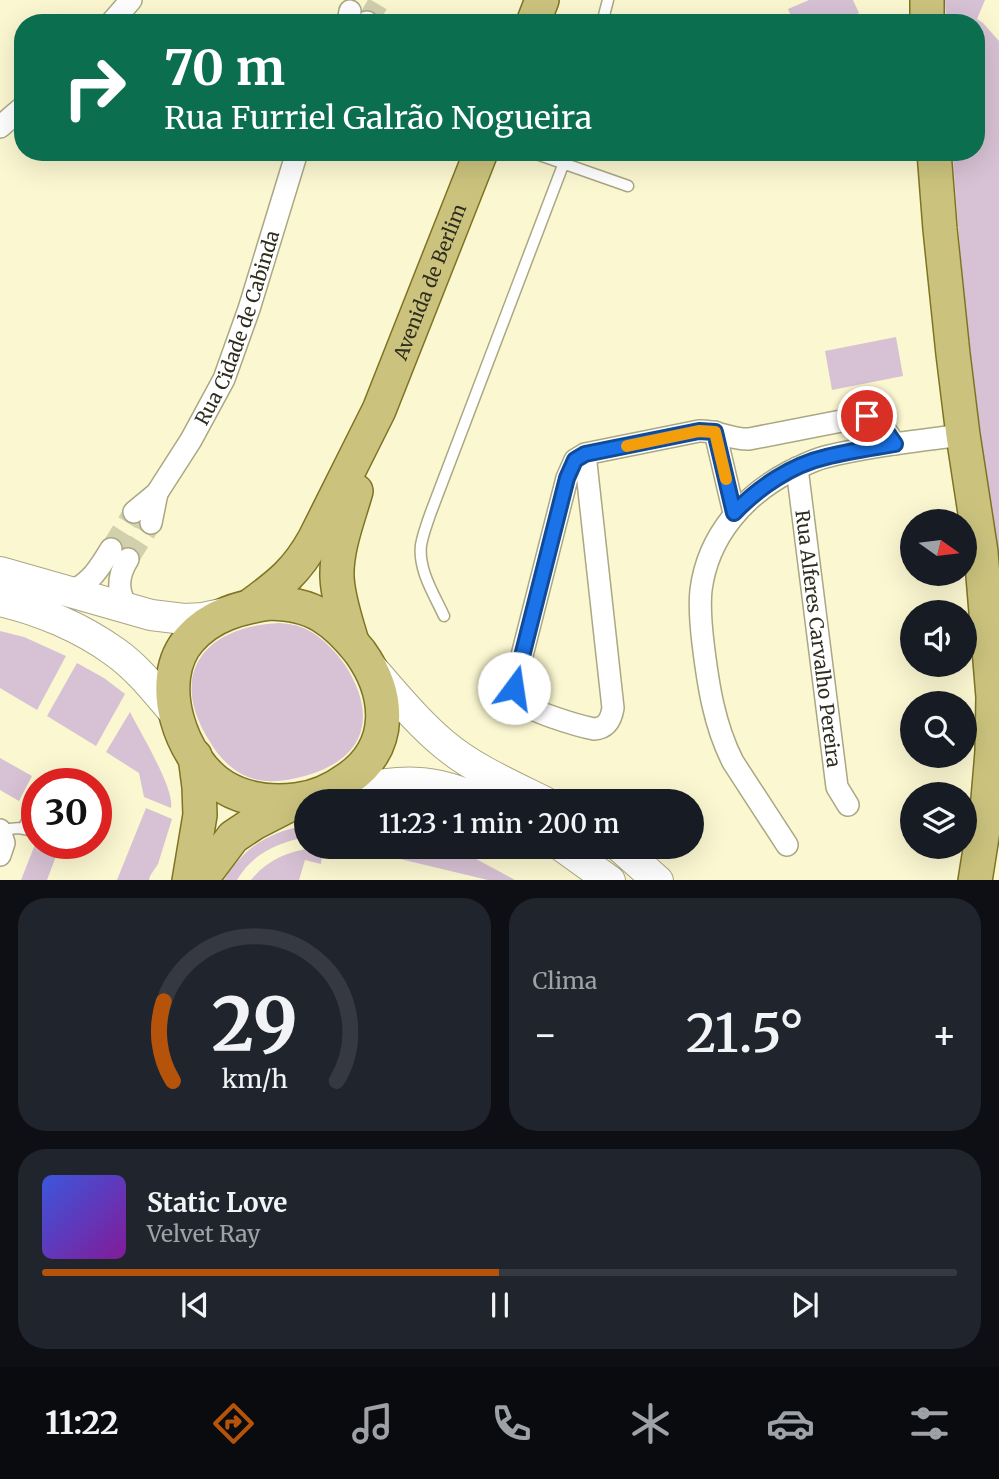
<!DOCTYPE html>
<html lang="pt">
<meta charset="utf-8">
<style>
:root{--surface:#171b24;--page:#20242c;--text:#f1f3f6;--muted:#9ea1a6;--line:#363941;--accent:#b45309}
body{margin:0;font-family:Merriweather,serif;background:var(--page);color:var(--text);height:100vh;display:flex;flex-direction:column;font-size:26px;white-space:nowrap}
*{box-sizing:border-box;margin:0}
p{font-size:23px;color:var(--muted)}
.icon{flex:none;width:38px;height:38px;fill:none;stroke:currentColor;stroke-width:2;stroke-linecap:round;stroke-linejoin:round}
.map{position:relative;height:880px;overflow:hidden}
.side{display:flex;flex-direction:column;gap:18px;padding:18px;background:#0d0f14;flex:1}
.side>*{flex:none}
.guide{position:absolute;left:14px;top:14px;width:971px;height:147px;border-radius:28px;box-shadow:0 7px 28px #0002;background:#0b6e4f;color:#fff;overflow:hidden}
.needle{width:46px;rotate:104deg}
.controls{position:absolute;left:900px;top:509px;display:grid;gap:14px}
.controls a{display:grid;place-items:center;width:77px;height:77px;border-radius:50%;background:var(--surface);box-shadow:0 7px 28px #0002;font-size:35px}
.speed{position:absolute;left:21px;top:768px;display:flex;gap:14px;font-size:35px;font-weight:700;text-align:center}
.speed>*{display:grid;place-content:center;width:91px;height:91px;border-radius:50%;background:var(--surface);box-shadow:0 7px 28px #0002;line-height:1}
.speed .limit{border:10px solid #d22;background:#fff;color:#111}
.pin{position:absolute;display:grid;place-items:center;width:60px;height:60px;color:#fff;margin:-30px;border:4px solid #fff;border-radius:50%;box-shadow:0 2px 7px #0007}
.me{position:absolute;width:77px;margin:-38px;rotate:14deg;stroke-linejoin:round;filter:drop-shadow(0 0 5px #0008)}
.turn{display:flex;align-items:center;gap:24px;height:147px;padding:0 35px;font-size:32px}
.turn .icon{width:91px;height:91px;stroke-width:2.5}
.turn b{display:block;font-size:49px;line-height:60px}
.big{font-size:52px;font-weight:600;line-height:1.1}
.side .widget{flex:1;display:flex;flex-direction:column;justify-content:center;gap:10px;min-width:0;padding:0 24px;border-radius:28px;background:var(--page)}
.side .dial{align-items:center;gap:0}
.dial svg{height:182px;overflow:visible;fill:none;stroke:var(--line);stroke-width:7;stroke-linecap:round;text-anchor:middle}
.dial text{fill:var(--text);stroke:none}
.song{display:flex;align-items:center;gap:21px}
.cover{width:84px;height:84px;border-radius:10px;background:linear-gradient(135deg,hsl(230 70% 55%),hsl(290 70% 35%))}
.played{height:7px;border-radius:4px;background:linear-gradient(90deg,var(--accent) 50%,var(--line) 50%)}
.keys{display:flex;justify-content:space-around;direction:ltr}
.heat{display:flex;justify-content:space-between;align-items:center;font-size:38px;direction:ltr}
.side .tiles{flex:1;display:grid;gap:18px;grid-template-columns:1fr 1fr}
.widget:last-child{grid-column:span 2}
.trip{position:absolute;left:294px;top:789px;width:410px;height:70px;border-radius:35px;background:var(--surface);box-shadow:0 7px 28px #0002;font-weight:600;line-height:70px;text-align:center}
.menu{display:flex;height:112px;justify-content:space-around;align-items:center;background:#090b0e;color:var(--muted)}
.menu .icon{width:49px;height:49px}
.menu .selected{color:var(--accent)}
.menu b{font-size:32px;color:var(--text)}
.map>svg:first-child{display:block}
</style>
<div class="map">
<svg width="999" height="881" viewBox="0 0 999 881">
<rect width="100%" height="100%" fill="#fbf7d1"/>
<path fill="#d7c1d4" d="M 809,0 L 853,0 L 859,13 L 837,23 L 794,23 L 788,9 Z
M 945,0 L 985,0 L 977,19 L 983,23 L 999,41 L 999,554 C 977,423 962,291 953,159 L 959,155 L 959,152 L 976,152 L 976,23 L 946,23 Z
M 896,337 L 903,376 L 832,390 L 825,351 Z
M 280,623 C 289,624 298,625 306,629 C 322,637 335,651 345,665 C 374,709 370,752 317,772 C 300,778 283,782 265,781 C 240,779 222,762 210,742 C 166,673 205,626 280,623 Z
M 0,631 L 24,637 L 66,656 L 37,710 L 0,688 Z
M 77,663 L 104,678 L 125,694 L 96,746 L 47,716 Z
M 130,712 C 140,732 175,789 171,808 L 144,797 L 139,773 L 106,752 Z
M 0,758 L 32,776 L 19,801 L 0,790 Z
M 146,808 L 172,819 L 158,864 L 150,876 L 149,880 L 117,880 Z
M 306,825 L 306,837 C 277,843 252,854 237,880 L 224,880 C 245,846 268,833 306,825 Z
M 36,842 L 37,844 L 58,851 L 47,880 L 21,880 Z
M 377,847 L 454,847 L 515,880 L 488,880 L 375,853 Z
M 312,848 L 320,851 L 322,854 L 321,864 L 305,860 L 299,880 L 251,880 C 267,860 287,852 312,848 Z"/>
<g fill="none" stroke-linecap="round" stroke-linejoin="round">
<path stroke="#d2cfad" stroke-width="21" stroke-dasharray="21 10" stroke-linecap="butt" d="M 367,22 L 380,0
M 111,549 L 134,512
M 128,559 L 151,523"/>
<g stroke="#aaa783" stroke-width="13">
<path id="service" d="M 602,23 L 608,0
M 531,152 L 628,186
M 444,616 C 434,594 418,570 421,545 C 423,534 427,523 431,512 L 568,152
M 45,784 L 48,779
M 24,827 L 37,801
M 0,831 C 14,827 23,827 37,833"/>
</g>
<g stroke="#aaa783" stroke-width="24">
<g id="minor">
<path d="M 111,23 L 131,0"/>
<path d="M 348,23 L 350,11"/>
<path d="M 366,23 L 367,22"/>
<path d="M 0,127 L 23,107"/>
<path d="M 715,432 L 734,513"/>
<path d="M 585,454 L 613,708 C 611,720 607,728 594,729 C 579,726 527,711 519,700 C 514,694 514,690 515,683 L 567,478 L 575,460 L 585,454 L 699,431 C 717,430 731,440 749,439 L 867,416 L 877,418 L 895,444"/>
<path id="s1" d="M 797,468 L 837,787 L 848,805"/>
<path id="s2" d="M 134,512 L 157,493 L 191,440 L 224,379 L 249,309 L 297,152"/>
<path d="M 151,523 L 157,493"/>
<path d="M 128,559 C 117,577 116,593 130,610"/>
<path d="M 70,592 C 91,583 100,567 111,549"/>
<path d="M 0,830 L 4,843 L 0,855"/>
<path d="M 787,845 L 733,762 C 714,725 708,684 703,643 C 701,626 699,608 701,590 C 708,536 744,495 791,471 C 802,466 813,460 825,457 C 870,446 917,441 963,435"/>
</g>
</g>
<g stroke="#aaa783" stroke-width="32">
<path id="secondary" d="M 0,572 L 151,615 L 184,619 L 203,618 L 226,613
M 0,601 C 40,610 82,628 115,652 C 138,668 157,693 176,715
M 370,666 C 394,693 417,722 445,745 C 474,769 511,785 545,802
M 325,794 C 387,784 424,771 483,802
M 563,847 L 610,881
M 620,847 L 658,881"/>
</g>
<g stroke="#7d7423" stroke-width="36">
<g id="primary">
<path d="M 927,0 L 927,23"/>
<path d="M 533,23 L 542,0"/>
<path d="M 934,152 L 940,229 L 953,354 L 963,435 L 981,552 L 993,697 L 992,752 L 988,799 L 975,881"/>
<path d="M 271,603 C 289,604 306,606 322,616 C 337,625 349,638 360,652 C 390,694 394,746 349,778 C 334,789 315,798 296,800 C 271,803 246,800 224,787 C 181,761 153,680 190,639 C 211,615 241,607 271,603 Z"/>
<path id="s3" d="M 250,606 C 280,584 297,571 315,538 L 379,410 L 481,152"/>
<path d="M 352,642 C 346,621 338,599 337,577 C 336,549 348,519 356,491"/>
<path d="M 189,881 L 200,815 L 199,787 L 195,756"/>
<path d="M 200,881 L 233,837 L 254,823 L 293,803"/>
</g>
</g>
<use href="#service" stroke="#fff" stroke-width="10"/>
<use href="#minor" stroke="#fff" stroke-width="21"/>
<use href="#secondary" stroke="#fff" stroke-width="30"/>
<use href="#primary" stroke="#cbc37d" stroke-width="33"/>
</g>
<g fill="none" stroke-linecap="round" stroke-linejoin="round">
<g stroke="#114b97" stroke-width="18">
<path id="route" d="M 514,688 L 567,478 L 575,460 L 585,454 L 699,431 L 715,432 L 734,513 C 758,488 791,465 826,457 C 849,451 872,448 895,444 L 877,418 L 867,416"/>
</g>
<use href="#route" stroke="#1a73e8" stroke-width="12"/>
<path stroke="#f59e0b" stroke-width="12" d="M 627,446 L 699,431 L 715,432 L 726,479"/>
</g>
<g text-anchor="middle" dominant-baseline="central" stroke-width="7" stroke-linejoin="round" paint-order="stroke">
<g font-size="19" fill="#2e2d1e" stroke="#fff">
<text stroke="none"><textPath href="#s3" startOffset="376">Avenida de Berlim</textPath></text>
<text stroke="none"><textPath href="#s2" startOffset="215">Rua Cidade de Cabinda</textPath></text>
<text stroke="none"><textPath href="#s1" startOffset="172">Rua Alferes Carvalho Pereira</textPath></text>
</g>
</g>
</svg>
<div class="controls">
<a><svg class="needle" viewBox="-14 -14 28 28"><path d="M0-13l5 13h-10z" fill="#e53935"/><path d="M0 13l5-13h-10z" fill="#9ea1a6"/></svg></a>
<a><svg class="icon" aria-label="sound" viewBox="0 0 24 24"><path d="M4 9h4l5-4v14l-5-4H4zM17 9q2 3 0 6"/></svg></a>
<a><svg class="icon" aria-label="search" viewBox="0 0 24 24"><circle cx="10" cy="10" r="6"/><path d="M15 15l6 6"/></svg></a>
<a><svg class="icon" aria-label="layers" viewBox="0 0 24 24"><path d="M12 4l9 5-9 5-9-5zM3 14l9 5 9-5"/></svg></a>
</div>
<div class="speed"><div class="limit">30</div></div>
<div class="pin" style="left:867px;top:416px;background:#d93025"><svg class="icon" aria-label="arrive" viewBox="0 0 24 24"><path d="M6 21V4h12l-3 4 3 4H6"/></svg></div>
<svg class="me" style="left:514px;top:688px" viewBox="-20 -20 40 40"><circle r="19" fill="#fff"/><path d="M0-13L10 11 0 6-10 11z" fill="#1a73e8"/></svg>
<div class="trip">11:23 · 1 min · 200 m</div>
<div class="guide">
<div class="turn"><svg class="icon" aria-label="right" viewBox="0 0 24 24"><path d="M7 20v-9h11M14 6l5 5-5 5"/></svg><div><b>70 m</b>Rua Furriel Galrão Nogueira</div></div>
</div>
</div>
<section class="side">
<div class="tiles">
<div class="widget dial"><svg viewBox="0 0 100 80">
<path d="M14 69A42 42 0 1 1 86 69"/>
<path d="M14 69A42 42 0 0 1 10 34" stroke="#b45309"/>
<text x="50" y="56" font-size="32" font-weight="700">29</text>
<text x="50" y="72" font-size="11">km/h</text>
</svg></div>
<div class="widget"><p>Clima</p>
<div class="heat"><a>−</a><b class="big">21.5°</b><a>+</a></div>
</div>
<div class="widget">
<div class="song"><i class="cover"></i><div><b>Static Love</b><p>Velvet Ray</p></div></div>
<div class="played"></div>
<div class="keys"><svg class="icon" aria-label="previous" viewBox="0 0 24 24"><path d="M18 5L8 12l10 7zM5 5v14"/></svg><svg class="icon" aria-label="pause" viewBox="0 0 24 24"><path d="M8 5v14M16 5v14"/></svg><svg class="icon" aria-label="next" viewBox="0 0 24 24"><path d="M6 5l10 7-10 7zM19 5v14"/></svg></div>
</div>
</div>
</section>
<nav class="menu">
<b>11:22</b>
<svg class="icon selected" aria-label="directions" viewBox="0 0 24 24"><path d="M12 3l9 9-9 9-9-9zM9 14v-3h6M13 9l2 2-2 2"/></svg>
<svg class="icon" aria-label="music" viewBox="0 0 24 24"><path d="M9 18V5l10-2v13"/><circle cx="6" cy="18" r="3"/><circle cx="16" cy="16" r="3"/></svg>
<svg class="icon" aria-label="phone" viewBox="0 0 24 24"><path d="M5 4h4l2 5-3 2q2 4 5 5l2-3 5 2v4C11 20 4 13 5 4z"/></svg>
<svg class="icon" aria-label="climate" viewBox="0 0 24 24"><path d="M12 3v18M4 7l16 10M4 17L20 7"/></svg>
<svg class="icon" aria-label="car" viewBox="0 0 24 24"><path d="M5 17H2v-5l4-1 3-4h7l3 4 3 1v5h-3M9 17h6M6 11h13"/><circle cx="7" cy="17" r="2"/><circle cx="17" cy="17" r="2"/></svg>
<svg class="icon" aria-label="filters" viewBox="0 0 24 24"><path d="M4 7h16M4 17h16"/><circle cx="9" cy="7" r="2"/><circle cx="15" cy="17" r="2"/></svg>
</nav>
